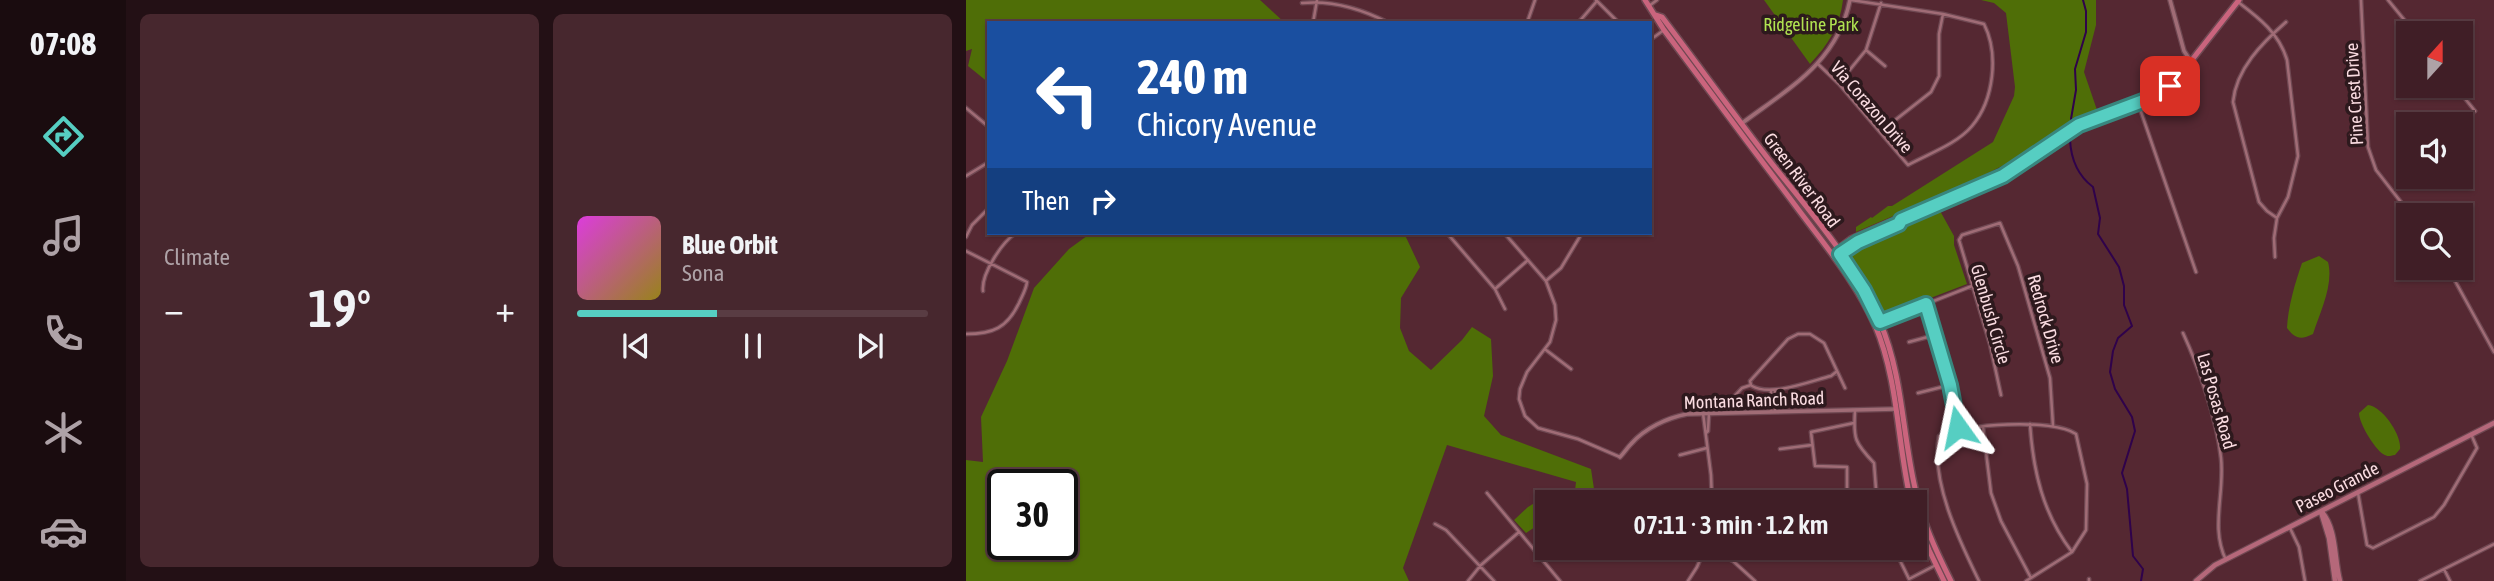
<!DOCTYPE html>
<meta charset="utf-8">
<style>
:root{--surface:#401e26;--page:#47272e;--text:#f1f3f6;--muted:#aea2a7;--line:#593c43;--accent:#56cec2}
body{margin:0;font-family:"Asap Condensed",sans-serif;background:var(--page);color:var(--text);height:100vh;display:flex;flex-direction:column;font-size:26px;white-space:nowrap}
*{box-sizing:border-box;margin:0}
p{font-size:23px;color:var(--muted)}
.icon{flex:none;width:38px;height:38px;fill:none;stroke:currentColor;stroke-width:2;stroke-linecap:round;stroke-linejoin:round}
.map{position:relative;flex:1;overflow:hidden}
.sheet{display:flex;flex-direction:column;gap:14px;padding:14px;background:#231015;width:840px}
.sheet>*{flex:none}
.banner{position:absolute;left:21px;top:21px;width:665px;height:214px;border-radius:0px;box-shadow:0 2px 5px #0004,0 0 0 2px var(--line);background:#1a4fa0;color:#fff;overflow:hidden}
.needle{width:46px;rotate:21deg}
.buttons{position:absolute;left:1430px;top:21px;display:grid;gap:14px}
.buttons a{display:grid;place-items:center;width:77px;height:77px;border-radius:0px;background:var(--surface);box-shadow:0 2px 5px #0004,0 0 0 2px var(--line);font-size:35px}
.speed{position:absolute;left:21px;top:469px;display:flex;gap:14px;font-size:35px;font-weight:700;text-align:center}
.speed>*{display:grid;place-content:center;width:91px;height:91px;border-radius:50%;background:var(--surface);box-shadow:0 2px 5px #0004,0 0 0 2px var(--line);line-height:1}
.speed .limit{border:4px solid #111;border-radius:10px;background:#fff;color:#111}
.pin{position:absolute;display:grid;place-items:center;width:60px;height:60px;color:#fff;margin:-30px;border-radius:14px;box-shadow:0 4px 10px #0006}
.me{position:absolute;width:77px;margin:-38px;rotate:348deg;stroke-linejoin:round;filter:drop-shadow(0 0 5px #0008)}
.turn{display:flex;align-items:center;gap:24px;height:147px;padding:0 35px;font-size:32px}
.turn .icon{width:91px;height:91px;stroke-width:2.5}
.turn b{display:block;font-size:49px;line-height:60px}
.then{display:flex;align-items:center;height:66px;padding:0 35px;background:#0003;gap:14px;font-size:26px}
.big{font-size:52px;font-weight:600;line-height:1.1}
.sheet .tile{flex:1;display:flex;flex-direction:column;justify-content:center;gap:10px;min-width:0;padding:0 24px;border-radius:10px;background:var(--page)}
.song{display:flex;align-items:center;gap:21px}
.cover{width:84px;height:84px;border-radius:10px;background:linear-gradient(135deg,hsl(300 70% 55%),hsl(50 70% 35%))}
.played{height:7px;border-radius:4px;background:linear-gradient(90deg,var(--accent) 40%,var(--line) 40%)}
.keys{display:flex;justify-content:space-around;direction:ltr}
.heat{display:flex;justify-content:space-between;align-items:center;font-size:38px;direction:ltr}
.sheet .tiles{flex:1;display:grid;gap:14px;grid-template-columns:repeat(2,1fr)}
.trip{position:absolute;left:569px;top:490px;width:392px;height:70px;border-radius:0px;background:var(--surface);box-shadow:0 2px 5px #0004,0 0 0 2px var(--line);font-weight:600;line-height:70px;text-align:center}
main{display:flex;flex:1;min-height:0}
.menu{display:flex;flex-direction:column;width:126px;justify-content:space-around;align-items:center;background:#1a0c0f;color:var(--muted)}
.menu .icon{width:49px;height:49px}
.menu .selected{color:var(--accent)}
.menu b{font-size:32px;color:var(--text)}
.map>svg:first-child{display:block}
</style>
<main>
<nav class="menu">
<b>07:08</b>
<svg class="icon selected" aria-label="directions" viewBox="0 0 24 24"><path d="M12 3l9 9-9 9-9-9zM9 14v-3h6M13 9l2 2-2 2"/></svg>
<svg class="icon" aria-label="music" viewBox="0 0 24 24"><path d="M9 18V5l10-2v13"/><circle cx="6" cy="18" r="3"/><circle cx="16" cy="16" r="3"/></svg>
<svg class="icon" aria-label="phone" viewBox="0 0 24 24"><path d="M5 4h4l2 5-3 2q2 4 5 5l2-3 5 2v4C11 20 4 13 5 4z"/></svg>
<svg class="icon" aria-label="climate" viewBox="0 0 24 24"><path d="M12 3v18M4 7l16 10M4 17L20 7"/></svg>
<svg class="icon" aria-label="car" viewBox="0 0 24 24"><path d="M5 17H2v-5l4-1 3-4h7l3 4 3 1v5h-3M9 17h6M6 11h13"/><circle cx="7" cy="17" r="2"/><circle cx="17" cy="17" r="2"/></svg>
</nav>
<section class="sheet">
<div class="tiles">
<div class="tile"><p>Climate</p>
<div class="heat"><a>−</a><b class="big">19°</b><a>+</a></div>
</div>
<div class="tile">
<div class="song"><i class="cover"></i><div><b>Blue Orbit</b><p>Sona</p></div></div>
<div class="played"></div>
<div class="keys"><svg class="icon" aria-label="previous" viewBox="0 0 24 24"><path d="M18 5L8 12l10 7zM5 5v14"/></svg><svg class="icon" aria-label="pause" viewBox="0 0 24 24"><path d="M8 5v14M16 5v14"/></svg><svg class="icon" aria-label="next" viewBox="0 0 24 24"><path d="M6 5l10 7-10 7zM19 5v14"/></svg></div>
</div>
</div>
</section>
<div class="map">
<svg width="1528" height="581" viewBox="0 0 1528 581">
<rect width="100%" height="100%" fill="#552832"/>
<path fill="#4f6e07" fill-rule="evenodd" d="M 0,0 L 294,0 L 318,22 L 23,23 L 23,83 L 2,66 L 6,49 L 0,51 Z
M 798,0 L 877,0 C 874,26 862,45 844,64 Z
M 1015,0 L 1130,0 L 1130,25 L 1118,72 L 1131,110 L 1106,120 L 1048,160 L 988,190 L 890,232 L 890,227 L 905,217 L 906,218 L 922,206 L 926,206 L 1027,142 L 1048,96 L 1049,87 L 1040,13 L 1028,3 Z
M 973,209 L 988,236 L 988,245 L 1001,284 L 915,317 L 881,254 L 917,234 Z
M 125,233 L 438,233 L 454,267 L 435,298 L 434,328 L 443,351 L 465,370 L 496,340 L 506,327 L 525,339 L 527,376 L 518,416 L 535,435 L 625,469 L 630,502 L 608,499 L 610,482 L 481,445 L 437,568 L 443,581 L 0,581 L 0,460 L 17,462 L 15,417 L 41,361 L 68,288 L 103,249 ZM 37,485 L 96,485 L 96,544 L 37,544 Z
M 1353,256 L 1362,262 C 1368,284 1354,312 1347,334 C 1335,340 1329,339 1321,328 C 1322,307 1329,283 1336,263 Z
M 1402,405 C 1416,406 1436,435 1434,449 L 1429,455 C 1423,456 1422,457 1417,454 C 1408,448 1393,423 1393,413 Z
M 591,489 L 607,491 L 606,499 L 603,502 L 581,502 L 581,519 L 560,533 L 548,520 L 562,507 Z"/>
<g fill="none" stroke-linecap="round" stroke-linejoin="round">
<path stroke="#2f024b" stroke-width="2" d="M 1105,119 L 1110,90 L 1109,69 L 1120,32 L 1120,11 L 1117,0
M 1104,140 C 1105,159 1111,175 1127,187 L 1134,218 L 1132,234 L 1153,267 L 1158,286 L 1158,305 L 1166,326 L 1152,338 L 1147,351 L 1144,372 L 1149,389 L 1166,417 L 1169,431 L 1156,473 L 1161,489 L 1167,556 L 1177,569 L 1175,581"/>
<g stroke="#6f4852" stroke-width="5">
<path id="minor" d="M 630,0 L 653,23
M 1395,0 L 1402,147 L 1410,170 L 1445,215
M 1422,0 L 1449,33
M 1272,2 C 1293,18 1313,33 1321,60 L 1332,156 L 1322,197 L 1311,218 L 1308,238 L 1309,257
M 336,3 C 367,0 396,9 423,23
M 683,6 L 691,0
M 347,23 L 351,0
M 561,23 L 569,0
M 612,23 L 631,1
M 684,40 L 698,30
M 900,50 L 919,66
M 852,64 L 873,84 L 942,165 C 962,154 991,144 1006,126 C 1028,100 1033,54 1018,24 L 977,14 L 885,0
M 873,83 L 900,50 L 915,3
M 1489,86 L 1509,111
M 1172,103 L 1230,272
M 0,108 L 23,127
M 914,132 L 965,92 L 973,76 L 973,34 L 977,14
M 0,176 L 23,162
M 1311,218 L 1301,211 L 1293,202 L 1267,102 C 1270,69 1296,43 1320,22
M 481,233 L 529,289 L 539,309
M 534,233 L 540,235 L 580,281 L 589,305 L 590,320 L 584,342 L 561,372 L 554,389 L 553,399 L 559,416 L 572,428 L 612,439 L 654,457
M 0,237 L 6,225 L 23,208
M 0,251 L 61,282 C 60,290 56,296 53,303 C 41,328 27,334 0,334
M 1482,268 L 1528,352
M 581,280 L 595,268 L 616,233
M 529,289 L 562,260
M 17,291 C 15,274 36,242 50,233
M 960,304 L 984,385 L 993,432
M 909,324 L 1006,286
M 1217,333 C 1233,368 1251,419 1255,458 C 1259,493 1244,528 1260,560
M 943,342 L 969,335
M 580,350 L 605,369
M 786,386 C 805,397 845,381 865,376 L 870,372
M 805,390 L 805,411
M 809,390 L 809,411
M 952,393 L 984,385
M 1035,395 L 1024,344 L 993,240 L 996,235 L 1034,223 L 1052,266 L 1084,378 L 1087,426
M 764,401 L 776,388 L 785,385 L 784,381 L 822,339 L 832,334 L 844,334 L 858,343 L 879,388
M 889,411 C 887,439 889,443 908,463 L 911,502
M 737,413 L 745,475 L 746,502
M 888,423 L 845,432 L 849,466 L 881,467 L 881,490 L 891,501 L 910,501
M 1064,424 C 1067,471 1077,514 1106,552
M 1017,427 L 1025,493 L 1035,521 L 1065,578
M 740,433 L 742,431 L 743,413
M 814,449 L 846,445
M 714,455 L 741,448
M 521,493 L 594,581
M 1392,493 L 1401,545 L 1407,548 L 1468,517 L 1478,505 L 1511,448 L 1505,434
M 469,524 L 480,530 L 528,581
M 1324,528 L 1333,547 L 1339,581
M 739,548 L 767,561 L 789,581
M 928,548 L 943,579 L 970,565
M 1478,569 L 1484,581
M 1123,579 L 1123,581
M 502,581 L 515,565 L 553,532
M 722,581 L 731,567 L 739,548
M 1013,581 C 994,542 964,481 973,436 C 997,424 1087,418 1110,434 L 1121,484 L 1120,530 L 1106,552 L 1060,581
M 1454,581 L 1528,544"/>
</g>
<g stroke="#6f4852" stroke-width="6">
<path id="tertiary" d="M 1204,0 L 1218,51 L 1224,60
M 775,124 C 823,88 871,63 884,0
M 654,457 C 658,453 661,448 665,444 C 679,428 701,418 721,414 L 930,409"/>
</g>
<g stroke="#6f4852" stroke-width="7">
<path id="secondary" d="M 1355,512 L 1363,538 L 1369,581
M 1356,512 C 1371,530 1368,559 1374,581
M 1230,581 L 1249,565 L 1528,423"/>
</g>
<g stroke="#6f4852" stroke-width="8">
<path id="primary" d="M 679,0 L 698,30 C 741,88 785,147 829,205 C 857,243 890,281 909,325 C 933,382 931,443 945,502
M 690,15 L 696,17 C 733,66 769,116 807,165 C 846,214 890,264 914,322 C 937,376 936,432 949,488 C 956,521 970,551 985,581
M 869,251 L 885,239 L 929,220 L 935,220
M 874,254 L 892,242 L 933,224 L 935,220 L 1037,176 L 1113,125 L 1194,93 L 1218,70 L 1273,0
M 948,513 L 963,550 L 978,581"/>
</g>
<use href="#minor" stroke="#a06c76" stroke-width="2.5"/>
<use href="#tertiary" stroke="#a06c76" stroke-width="3.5"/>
<use href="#secondary" stroke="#b5687a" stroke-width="4.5"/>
<use href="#primary" stroke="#ca647d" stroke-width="5"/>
</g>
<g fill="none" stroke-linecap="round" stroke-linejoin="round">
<g stroke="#38867e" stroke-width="18">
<path id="route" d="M 992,427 L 984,385 L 960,304 L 914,322 L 898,290 L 874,254 L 892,242 L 933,224 L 935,220 L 1037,176 L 1113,125 L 1185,98 L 1204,86"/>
</g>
<use href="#route" stroke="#56cec2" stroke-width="12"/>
</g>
<g text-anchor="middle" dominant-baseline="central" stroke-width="7" stroke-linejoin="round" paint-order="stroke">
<g font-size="18" fill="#b0e351" stroke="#2d191d">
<text x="845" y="24">Ridgeline Park</text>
</g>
<g font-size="18" fill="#fadce1" stroke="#2d191d">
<text transform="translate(1388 94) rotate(-93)">Pine Crest Drive</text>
<text transform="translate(906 107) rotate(49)">Via Corazon Drive</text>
<text transform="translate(836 180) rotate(53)">Green River Road</text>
<text transform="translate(1025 314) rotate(74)">Glenbush Circle</text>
<text transform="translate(1080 319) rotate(74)">Redrock Drive</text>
<text transform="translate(788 400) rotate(-2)">Montana Ranch Road</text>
<text transform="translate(1251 401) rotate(74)">Las Posas Road</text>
<text transform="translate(1371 487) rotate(-27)">Paseo Grande</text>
</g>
</g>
</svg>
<div class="buttons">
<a><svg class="needle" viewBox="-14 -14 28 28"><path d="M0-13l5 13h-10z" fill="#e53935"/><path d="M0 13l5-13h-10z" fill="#aea2a7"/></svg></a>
<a><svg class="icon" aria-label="sound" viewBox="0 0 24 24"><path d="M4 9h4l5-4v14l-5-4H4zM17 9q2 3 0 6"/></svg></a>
<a><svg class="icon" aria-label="search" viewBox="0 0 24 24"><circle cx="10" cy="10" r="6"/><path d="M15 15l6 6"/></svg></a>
</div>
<div class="speed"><div class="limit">30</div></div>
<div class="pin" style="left:1204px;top:86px;background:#d93025"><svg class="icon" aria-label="arrive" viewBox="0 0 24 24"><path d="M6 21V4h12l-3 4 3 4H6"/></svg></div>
<svg class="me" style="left:992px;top:427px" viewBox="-20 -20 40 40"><path d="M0-17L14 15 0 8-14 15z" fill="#56cec2" stroke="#fff" stroke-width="4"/></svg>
<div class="trip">07:11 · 3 min · 1.2 km</div>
<div class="banner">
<div class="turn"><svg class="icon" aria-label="left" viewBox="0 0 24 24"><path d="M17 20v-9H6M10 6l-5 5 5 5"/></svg><div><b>240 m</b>Chicory Avenue</div></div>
<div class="then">Then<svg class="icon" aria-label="right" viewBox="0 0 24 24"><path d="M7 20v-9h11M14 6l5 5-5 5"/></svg></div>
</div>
</div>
</main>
